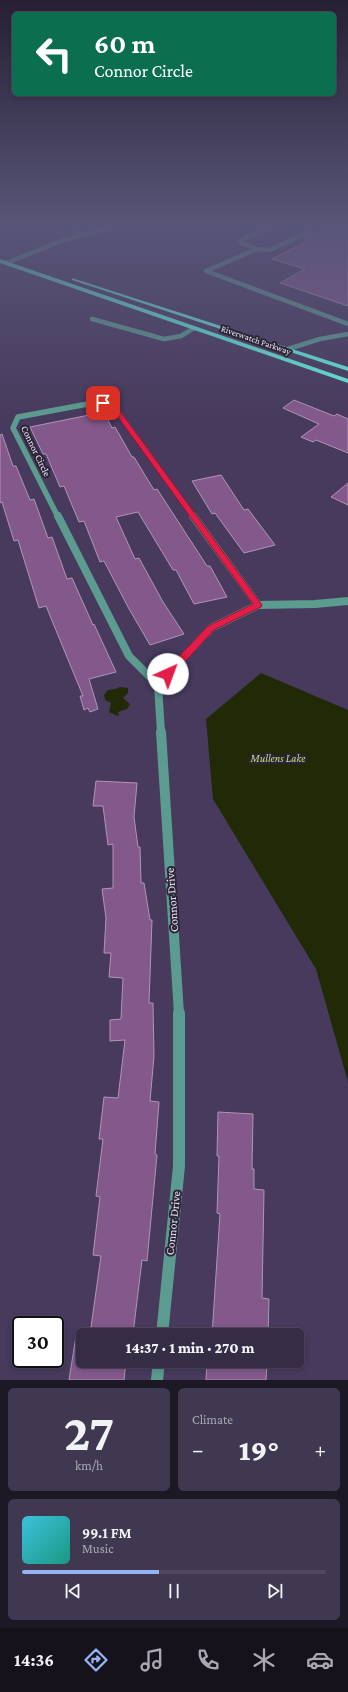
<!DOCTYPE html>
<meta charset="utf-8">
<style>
:root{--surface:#352c46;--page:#403851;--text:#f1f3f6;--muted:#aaa7b3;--line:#4f485f;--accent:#95b2f1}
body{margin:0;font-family:"Crimson Pro",serif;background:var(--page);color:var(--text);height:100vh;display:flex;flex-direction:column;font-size:15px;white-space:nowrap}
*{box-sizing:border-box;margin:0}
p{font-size:13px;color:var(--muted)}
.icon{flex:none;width:22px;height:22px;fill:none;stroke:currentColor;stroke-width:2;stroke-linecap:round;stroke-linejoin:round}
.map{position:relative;height:1380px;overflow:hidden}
.drawer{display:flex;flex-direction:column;gap:8px;padding:8px;background:#1d1826;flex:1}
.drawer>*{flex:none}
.guide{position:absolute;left:12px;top:12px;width:324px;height:84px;border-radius:6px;box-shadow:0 2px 6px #0003,0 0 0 1px var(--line);background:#0b6e4f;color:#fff;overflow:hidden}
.speed{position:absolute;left:12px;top:1316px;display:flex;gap:8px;font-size:20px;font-weight:700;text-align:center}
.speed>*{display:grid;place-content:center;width:52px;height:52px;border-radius:50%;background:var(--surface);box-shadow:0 2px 6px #0003,0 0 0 1px var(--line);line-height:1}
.speed .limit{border:2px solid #111;border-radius:6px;background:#fff;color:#111}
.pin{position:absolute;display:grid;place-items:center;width:34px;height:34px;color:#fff;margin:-17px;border-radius:8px;box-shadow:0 2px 6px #0006}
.me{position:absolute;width:44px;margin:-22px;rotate:43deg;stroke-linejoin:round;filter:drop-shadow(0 0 3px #0008)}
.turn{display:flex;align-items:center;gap:14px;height:84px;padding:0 16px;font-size:18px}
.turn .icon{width:52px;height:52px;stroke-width:2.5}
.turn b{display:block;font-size:28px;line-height:34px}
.big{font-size:30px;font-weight:800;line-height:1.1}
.drawer .tile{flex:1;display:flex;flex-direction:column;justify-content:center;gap:6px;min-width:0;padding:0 14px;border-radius:6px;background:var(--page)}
.drawer .dial{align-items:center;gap:0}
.dial b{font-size:52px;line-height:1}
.song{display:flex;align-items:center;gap:12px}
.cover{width:48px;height:48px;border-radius:6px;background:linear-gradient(135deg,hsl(190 70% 55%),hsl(170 70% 35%))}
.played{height:4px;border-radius:2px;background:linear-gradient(90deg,var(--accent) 45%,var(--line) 45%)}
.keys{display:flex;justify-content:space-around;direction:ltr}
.heat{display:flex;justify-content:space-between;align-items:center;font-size:22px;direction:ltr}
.drawer .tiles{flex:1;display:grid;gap:8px;grid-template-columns:1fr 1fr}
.tile:last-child{grid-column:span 2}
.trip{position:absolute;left:76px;top:1328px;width:228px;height:40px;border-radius:6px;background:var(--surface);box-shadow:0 2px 6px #0003,0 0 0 1px var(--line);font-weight:800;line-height:40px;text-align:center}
.dock{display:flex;height:64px;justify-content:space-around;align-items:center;background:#15121c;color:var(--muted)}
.dock .icon{width:28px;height:28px}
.dock .active{color:var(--accent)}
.dock b{font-size:18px;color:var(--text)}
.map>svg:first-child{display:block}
</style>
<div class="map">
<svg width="348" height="1380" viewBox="0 0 348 1380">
<rect width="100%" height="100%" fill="#473a5d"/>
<path fill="#212906" d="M 261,673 L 348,710 L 348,1082 L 316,969 L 213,799 L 206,719 Z
M 120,687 L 128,688 L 128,693 L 123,698 L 130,704 L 127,709 L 118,712 L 119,715 L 117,716 L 109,712 L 111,703 L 105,700 L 104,695 L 108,690 L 116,689 Z"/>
<path fill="#83598b" stroke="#b294b7" d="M 328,224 L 348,224 L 348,306 L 280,283 L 305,269 L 272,259 L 309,240 L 304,238 Z
M 294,400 L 334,416 L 337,414 L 348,419 L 348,453 L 316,440 L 313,442 L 301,437 L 319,424 L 283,408 Z
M 104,412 L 112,428 L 115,427 L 132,457 L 134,457 L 154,490 L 157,489 L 207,566 L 210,566 L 227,597 L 194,604 L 176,570 L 173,570 L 138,512 L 116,517 L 135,559 L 139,558 L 163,602 L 184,634 L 150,645 L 128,607 L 104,561 L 100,562 L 84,521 L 79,522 L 64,486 L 60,487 L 46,454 L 43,454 L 30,427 Z
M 2,434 L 13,466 L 16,466 L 30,500 L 34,499 L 48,538 L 52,537 L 67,579 L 72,578 L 93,625 L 94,624 L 116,672 L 89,679 L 98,709 L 90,712 L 88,708 L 84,710 L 80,696 L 83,696 L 46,606 L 39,608 L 18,540 L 14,541 L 2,502 L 0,503 L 0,435 Z
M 221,475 L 244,510 L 248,509 L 275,545 L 244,553 L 215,513 L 212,514 L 192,481 Z
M 348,483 L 348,505 L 331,497 Z
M 96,781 L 137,783 L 134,817 L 138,847 L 140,847 L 141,883 L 144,883 L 150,920 L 152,920 L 149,1003 L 153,1003 L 154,1056 L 150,1101 L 159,1102 L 155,1154 L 157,1155 L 147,1261 L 142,1260 L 133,1334 L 91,1327 L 101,1256 L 93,1255 L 100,1197 L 96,1196 L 103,1139 L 99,1139 L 104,1097 L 118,1098 L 125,1040 L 110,1041 L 110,1020 L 121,1019 L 123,978 L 109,977 L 111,953 L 104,953 L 106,918 L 102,889 L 113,888 L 113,844 L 108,845 L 103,806 L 93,806 Z
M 218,1112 L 253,1114 L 252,1169 L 254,1169 L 254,1189 L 264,1190 L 262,1298 L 269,1299 L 268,1335 L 212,1335 L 220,1214 L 217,1213 L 219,1156 L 217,1156 Z
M 76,1336 L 83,1337 L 83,1361 L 126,1361 L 124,1380 L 69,1380 Z
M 207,1361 L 242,1361 L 267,1365 L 266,1380 L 206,1380 Z"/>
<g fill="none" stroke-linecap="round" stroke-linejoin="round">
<path stroke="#5c9b90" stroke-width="4.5" d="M 65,224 L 69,225 L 78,235
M 278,224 L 241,240 L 241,243 L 257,249 L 270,250 L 310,231 L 307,227 L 295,224
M 206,271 L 348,324
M 206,271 L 257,249
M 92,319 L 164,339 L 181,336 L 194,328
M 288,349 L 320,339 L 348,334"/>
<path stroke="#5c9b90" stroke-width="4.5" d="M 6,263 L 64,240 L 123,224"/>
<path stroke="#5c9b90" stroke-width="5.5" d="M 58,517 L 13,428 L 18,417 L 93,403 L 112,404 L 194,517"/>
<path stroke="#5c9b90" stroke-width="8" d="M 58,516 L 129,656 L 158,685
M 193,516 L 258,605
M 161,733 L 158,685 L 211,628 L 258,605 L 315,604 L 348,601"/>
<path stroke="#5c9b90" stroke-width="10" d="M 161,732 L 179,1014"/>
<path stroke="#5c9b90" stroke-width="12" d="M 162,1335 L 179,1166 L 179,1013
M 157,1380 L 159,1361"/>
<path fill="#64f4dd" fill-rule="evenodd" d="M 0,259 L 348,379 L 348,383 L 0,263 Z
M 72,278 L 348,367 L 348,371 L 72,280 Z"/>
</g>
<linearGradient id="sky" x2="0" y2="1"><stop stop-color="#272033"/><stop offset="0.54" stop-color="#585578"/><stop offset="1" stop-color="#585578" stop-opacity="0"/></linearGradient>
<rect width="348" height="417" fill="url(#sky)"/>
<path fill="#e11d48" stroke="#92132f" d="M 103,401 L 114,403 L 262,605 L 261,607 L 214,630 L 172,676 L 165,676 L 164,674 L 165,671 L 208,626 L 253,604 L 110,406 L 101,405 L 101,402 Z"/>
<g text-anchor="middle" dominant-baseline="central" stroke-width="4" stroke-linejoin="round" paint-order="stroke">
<g font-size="9" fill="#ece5fb" stroke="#2b2535">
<text transform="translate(256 340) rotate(19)">Riverwatch Parkway</text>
</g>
<g font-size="10" fill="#ece5fb" stroke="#2b2535">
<text transform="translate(36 451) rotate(64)">Connor Circle</text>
</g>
<g font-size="11" font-style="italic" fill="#c4dc7f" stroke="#2b2535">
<text x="278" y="758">Mullens Lake</text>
</g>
<g font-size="12" fill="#ece5fb" stroke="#2b2535">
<text transform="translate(172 900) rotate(-94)">Connor Drive</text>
<text transform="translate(173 1223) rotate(-84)">Connor Drive</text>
</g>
</g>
</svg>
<div class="speed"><div class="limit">30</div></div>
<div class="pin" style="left:103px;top:403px;background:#d93025"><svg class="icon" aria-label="arrive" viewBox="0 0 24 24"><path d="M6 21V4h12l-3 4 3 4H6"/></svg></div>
<svg class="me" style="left:168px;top:674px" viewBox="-20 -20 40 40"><circle r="19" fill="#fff"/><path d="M0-13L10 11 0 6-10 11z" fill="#e11d48"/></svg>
<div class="trip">14:37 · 1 min · 270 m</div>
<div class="guide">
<div class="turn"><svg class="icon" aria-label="left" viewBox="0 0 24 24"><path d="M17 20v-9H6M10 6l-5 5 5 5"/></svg><div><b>60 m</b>Connor Circle</div></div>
</div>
</div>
<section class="drawer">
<div class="tiles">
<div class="tile dial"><b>27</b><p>km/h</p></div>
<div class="tile"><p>Climate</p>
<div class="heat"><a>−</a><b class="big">19°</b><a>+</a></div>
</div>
<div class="tile">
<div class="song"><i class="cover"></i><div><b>99.1 FM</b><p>Music</p></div></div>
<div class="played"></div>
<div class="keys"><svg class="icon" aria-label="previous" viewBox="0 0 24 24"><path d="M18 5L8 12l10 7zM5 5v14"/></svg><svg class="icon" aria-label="pause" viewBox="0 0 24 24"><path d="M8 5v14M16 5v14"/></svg><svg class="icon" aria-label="next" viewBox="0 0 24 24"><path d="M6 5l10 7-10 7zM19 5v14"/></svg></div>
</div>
</div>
</section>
<nav class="dock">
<b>14:36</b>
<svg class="icon active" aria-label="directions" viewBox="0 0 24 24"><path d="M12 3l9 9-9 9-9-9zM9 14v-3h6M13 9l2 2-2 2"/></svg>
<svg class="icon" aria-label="music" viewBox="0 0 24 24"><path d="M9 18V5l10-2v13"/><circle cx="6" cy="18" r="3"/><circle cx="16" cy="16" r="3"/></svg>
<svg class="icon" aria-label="phone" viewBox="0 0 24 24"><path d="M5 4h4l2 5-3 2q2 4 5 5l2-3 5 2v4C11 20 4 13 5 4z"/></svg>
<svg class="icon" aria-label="climate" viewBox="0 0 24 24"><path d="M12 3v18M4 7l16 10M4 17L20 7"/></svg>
<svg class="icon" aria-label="car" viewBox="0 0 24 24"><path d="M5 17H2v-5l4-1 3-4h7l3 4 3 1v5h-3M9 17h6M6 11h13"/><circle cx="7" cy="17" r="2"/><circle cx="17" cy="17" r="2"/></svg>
</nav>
